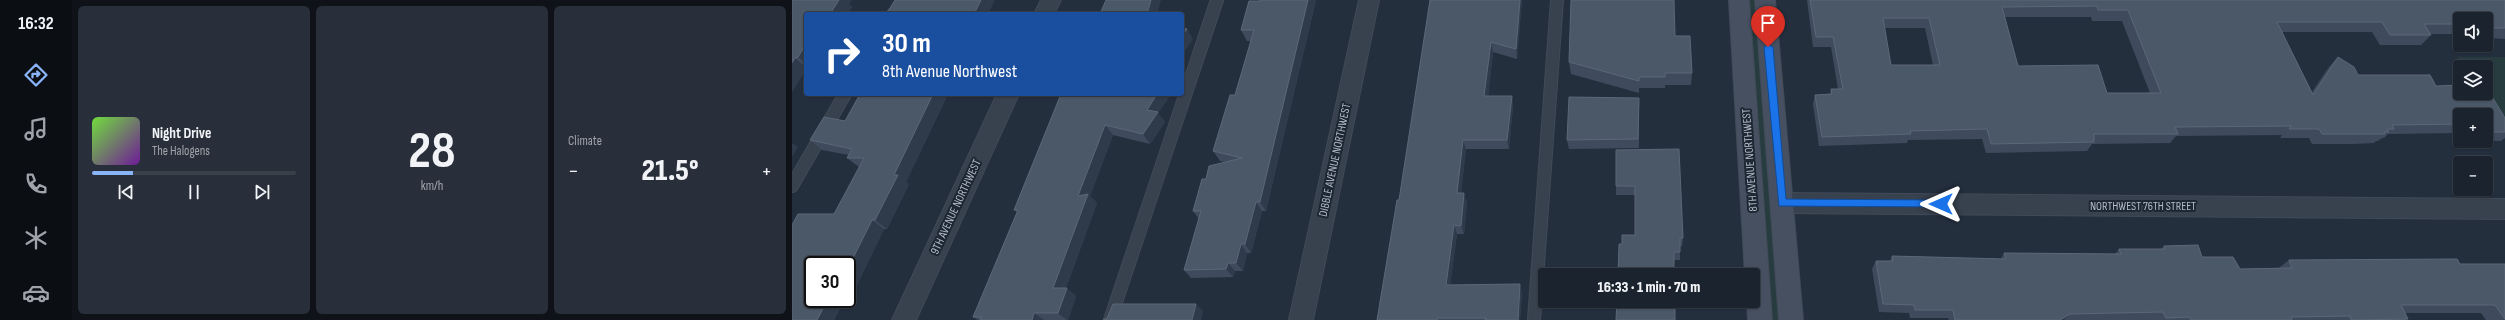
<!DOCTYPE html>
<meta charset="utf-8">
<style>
:root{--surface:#1b232e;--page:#282f3a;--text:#f1f3f6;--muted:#a0a4aa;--line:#39404a;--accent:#8ab4f8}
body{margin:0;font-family:"Sofia Sans Condensed",sans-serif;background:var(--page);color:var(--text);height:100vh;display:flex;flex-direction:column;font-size:15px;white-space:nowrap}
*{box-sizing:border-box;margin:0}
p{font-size:13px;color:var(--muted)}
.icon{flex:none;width:22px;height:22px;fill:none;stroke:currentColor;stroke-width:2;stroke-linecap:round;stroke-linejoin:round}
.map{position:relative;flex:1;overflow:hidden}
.drawer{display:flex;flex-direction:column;gap:6px;padding:6px;background:#0f1319;width:720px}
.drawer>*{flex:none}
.top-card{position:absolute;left:12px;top:12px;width:380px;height:84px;border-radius:4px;box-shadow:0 1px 3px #0004,0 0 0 1px var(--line);background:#1a4fa0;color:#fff;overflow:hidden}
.tools{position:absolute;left:1661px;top:12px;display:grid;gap:8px}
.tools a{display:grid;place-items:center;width:40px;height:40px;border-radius:4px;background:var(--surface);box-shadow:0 1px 3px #0004,0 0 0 1px var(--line);font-size:20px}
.speed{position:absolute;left:12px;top:256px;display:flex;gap:8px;font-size:20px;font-weight:700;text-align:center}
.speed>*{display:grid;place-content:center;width:52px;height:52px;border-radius:50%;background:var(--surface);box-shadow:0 1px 3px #0004,0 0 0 1px var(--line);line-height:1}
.speed .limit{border:2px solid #111;border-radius:6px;background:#fff;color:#111}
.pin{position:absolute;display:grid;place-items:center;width:34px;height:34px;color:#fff;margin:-41px -17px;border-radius:50% 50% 50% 0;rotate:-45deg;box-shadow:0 0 4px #0007}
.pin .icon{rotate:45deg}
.me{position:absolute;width:44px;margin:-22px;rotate:270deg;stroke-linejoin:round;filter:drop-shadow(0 0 3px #0008)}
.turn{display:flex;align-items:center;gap:14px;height:84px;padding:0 12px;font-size:18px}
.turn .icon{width:52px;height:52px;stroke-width:2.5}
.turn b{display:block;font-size:28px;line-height:34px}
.big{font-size:30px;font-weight:800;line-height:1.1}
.drawer .tile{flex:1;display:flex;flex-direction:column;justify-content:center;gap:6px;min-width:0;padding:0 14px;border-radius:6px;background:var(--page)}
.drawer .dial{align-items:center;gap:0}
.dial b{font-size:52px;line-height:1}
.song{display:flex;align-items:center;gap:12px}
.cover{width:48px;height:48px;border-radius:6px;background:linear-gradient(135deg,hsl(100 70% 55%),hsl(280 70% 35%))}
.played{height:4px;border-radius:2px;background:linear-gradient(90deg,var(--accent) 20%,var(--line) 20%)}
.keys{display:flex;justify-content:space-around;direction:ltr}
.heat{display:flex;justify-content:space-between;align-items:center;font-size:22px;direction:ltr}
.drawer .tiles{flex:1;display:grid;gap:6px;grid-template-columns:repeat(3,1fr)}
.trip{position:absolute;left:746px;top:268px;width:222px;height:40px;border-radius:4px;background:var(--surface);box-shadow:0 1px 3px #0004,0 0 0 1px var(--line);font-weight:800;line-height:40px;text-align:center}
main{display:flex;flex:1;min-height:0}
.tab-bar{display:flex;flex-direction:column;width:72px;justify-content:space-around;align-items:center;background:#0b0e12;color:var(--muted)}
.tab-bar .icon{width:28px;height:28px}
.tab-bar .active{color:var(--accent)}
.tab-bar b{font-size:18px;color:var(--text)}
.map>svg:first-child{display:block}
</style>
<main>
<nav class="tab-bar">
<b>16:32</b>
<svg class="icon active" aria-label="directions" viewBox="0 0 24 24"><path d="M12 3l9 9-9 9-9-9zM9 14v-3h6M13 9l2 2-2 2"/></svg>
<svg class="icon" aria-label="music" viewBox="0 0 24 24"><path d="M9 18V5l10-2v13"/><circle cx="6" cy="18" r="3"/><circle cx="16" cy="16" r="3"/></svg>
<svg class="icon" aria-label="phone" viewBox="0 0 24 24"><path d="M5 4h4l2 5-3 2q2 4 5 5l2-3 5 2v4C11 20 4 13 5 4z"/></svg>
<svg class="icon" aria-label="climate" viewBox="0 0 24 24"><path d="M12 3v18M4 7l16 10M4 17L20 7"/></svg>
<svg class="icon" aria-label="car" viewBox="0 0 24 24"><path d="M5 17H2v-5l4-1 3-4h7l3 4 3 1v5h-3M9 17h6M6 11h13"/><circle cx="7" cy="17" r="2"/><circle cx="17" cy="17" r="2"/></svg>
</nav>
<section class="drawer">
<div class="tiles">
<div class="tile">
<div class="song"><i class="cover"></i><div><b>Night Drive</b><p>The Halogens</p></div></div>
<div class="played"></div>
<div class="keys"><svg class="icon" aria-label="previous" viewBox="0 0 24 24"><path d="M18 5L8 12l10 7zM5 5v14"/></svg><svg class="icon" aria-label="pause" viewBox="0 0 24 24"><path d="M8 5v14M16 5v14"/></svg><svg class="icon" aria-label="next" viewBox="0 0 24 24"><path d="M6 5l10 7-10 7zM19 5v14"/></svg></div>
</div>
<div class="tile dial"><b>28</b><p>km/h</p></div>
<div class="tile"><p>Climate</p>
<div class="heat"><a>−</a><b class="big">21.5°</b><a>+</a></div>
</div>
</div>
</section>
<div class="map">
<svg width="1713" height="320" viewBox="0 0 1713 320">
<rect width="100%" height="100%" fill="#242f3e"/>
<path fill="#263c3f" d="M 955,0 L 963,0 L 987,320 L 977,320 Z
M 1666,57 L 1713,57 L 1713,136 L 1694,93 L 1694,67 L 1672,67 Z"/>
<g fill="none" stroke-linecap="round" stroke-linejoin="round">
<g stroke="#414a57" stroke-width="14">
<path id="service" d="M 0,186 L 53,94
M 318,320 L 425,0
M 742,320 L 765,0"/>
</g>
<g stroke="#414a57" stroke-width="2">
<path id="minor" d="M 249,0 L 269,0 L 262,14 L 242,14 Z
M 567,0 L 587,0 L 521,320 L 497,320 Z
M 205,94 L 227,94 L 124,320 L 100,320 Z
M 990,193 L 1713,199 L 1713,219 L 990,213 L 982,210 L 979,203 L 982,196 Z"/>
</g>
<g stroke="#414a57" stroke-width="2">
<path id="secondary" d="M 937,0 L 957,0 L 980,320 L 956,320 L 955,301 L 961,301 L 961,275 L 953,275 Z
M 963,0 L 983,0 L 1011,320 L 987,320 Z"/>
</g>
<use href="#service" stroke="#38414e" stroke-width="12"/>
<use href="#minor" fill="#38414e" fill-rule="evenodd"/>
<use href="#secondary" fill="#465061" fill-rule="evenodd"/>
</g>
<path fill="#3f4b5c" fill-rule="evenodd" d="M 0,0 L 57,4 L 60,7 L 56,14 L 14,14 L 14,69 L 0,92 Z
M 468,0 L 524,0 L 474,211 L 470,211 L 459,253 L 455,253 L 451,271 L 443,271 L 441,277 L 399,278 L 392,270 L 407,219 L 401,211 L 414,179 L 434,162 L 428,161 L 421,151 L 443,95 L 459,41 L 455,41 L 449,30 Z
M 638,0 L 730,0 L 725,59 L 701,52 L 696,96 L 720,96 L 721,106 L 717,149 L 674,149 L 669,193 L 675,202 L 672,234 L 665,234 L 658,285 L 730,292 L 728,320 L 585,320 L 607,200 Z
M 1015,0 L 1713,0 L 1713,39 L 1694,38 L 1694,19 L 1668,19 L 1668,34 L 1639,34 L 1639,35 L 1629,45 L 1588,45 L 1580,32 L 1490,32 L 1520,92 L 1537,67 L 1546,57 L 1566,75 L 1644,86 L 1713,118 L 1713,138 L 1709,141 L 1694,141 L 1694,115 L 1668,115 L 1668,140 L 1664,133 L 1596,134 L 1592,138 L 1590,138 L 1586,141 L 1584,141 L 1582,143 L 1561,144 L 1520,144 L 1517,138 L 1488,138 L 1490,135 L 1384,136 L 1378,143 L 1300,144 L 1295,151 L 1194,153 L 1190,139 L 1116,140 L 1115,143 L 1027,146 L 1021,104 L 1023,95 L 1038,94 L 1039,89 L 1046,89 L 1039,47 L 1021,47 ZM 1213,17 L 1299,17 L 1300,21 L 1330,21 L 1358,93 L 1315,93 L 1226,66 ZM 1093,28 L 1133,28 L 1141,65 L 1099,65 Z
M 883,36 L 900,73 L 899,85 L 873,85 L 873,88 L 847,88 L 847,93 L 779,74 L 777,62 Z
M 68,94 L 162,94 L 162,96 L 155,96 L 114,182 L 117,184 L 95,229 L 92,229 L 64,287 L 59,287 L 55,295 L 55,265 L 21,265 L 21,299 L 53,299 L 42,320 L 0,320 L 0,225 L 6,214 L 42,214 L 67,167 L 55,158 L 57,155 L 30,150 L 18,140 L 32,117 L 53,121 Z
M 269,94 L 379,94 L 366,113 L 373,122 L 358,144 L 321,135 L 298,196 L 305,203 L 274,288 L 284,296 L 276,320 L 186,320 L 181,317 L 225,212 L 222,210 Z
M 847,98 L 847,148 L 777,149 L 775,140 Z
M 824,150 L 891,238 L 890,246 L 888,246 L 888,260 L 882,260 L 830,244 L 843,235 L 843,195 L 824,195 Z
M 1372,246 L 1410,257 L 1448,269 L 1487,268 L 1497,260 L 1668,264 L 1713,264 L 1713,320 L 1694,320 L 1689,313 L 1613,313 L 1616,319 L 1614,320 L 1157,320 L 1156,318 L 1118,318 L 1117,313 L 1087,312 L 1080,269 L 1084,261 L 1098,261 L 1100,256 L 1209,259 L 1212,253 L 1323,254 L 1327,249 L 1369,249 Z"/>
<path fill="#2f3b4b" d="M 47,0 L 60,0 L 57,4 L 60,7 L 56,14 L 38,14 Z
M 189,0 L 203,0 L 196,14 L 182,14 Z
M 359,0 L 369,0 L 365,14 L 355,14 Z
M 516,0 L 524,0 L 474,211 L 468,202 Z
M 728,0 L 730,0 L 725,59 L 724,49 Z
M 395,29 L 401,39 L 390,56 L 390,36 Z
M 699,42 L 701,52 L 695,106 L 692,96 Z
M 14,44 L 14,64 L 6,57 Z
M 3,58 L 14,67 L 14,69 L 0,92 L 0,63 Z
M 141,94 L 154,94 L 155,96 L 114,182 L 117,184 L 95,229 L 83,220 L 102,175 Z
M 365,94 L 379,94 L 366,113 L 373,122 L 358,144 L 351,134 L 355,110 Z
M 720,96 L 721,106 L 717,149 L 715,140 Z
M 313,125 L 321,135 L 298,196 L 305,203 L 271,296 L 261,288 L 286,196 Z
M 671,140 L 674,149 L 668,202 L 665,193 Z
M 0,143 L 6,147 L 0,157 Z
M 672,193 L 675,202 L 672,234 L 669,226 Z
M 464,202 L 470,211 L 459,253 L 453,244 Z
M 80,220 L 92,229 L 64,287 L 55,281 L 55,270 Z
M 662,225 L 665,234 L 657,293 L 654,285 Z
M 449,244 L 455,253 L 451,271 L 444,263 Z
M 436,263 L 443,271 L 441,277 L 434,269 Z
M 55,284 L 59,287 L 55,295 Z
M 728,284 L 730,292 L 728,320 L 726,320 Z
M 275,288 L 284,296 L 276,320 L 275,320 L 266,313 Z
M 36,299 L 53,299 L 42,320 L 25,320 Z
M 404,304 L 411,311 L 409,320 L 400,320 Z
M 242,313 L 252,320 L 240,320 Z
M 1278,314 L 1272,320 L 1268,320 Z"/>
<path fill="#4b5868" stroke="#5c6777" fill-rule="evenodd" d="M 0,0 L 47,0 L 38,14 L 14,14 L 14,44 L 6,57 L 3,58 L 0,63 Z
M 103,0 L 189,0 L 182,14 L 93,14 L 98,8 Z
M 314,0 L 359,0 L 355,14 L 308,14 Z
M 468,0 L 516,0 L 468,202 L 464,202 L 453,244 L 449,244 L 444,263 L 436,263 L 434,269 L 392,270 L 409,211 L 401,211 L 410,179 L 414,179 L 417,166 L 450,158 L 421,151 L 438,95 L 443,95 L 462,30 L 449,30 L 457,1 L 468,1 Z
M 638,0 L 728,0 L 724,49 L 699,42 L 692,96 L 720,96 L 715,140 L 671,140 L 665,193 L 672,193 L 669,226 L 662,225 L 654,285 L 728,284 L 726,320 L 693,320 L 694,318 L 645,318 L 645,320 L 585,320 L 605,200 L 607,200 Z
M 779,0 L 882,0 L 883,36 L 898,36 L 900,73 L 873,73 L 873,77 L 847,77 L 847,81 L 777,62 Z
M 1018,0 L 1713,0 L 1713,28 L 1694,28 L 1694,19 L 1668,19 L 1668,24 L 1632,24 L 1639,35 L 1598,35 L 1590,22 L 1485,22 L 1521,95 L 1546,57 L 1562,67 L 1566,75 L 1638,75 L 1644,86 L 1668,85 L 1668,93 L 1694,93 L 1694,90 L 1696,90 L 1713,118 L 1713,132 L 1694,132 L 1694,115 L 1668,115 L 1668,124 L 1600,125 L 1602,129 L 1595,129 L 1597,132 L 1592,132 L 1593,134 L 1530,134 L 1527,129 L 1497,129 L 1499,126 L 1383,127 L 1386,134 L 1302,134 L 1302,142 L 1199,144 L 1195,129 L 1118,131 L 1119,134 L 1030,137 L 1023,95 L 1040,94 L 1039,89 L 1051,89 L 1041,37 L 1024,37 ZM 1305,6 L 1306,10 L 1336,10 L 1369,93 L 1315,93 L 1306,65 L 1226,66 L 1210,7 ZM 1091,18 L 1137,18 L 1148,65 L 1099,65 Z
M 390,28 L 395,29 L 390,36 Z
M 68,94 L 141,94 L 102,175 L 106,175 L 83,220 L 80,220 L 55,270 L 55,265 L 21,265 L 21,299 L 36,299 L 25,320 L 0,320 L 0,225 L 6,214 L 42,214 L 72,158 L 55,158 L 60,149 L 18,140 L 32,117 L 53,121 Z
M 269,94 L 365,94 L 355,110 L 366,112 L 351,134 L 313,125 L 286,196 L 296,194 L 261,288 L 275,288 L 266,313 L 242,313 L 240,320 L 188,320 L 189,317 L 181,317 L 226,210 L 222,210 Z
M 777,97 L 847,98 L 846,139 L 775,140 Z
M 887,149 L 891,238 L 888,238 L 888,252 L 882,252 L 882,275 L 826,275 L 827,244 L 830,244 L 830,235 L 843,235 L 843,186 L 824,186 L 824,150 Z
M 1406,245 L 1410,257 L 1441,257 L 1448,269 L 1500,268 L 1497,260 L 1665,259 L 1668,264 L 1713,264 L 1713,319 L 1703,305 L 1609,305 L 1616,319 L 1559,320 L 1558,316 L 1499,317 L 1500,320 L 1399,320 L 1397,317 L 1374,318 L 1371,312 L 1278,314 L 1268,320 L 1163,320 L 1161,310 L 1123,310 L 1122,305 L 1091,304 L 1084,261 L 1101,261 L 1100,256 L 1214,259 L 1212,253 L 1329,254 L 1327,249 L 1373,249 L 1372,246 Z
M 825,301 L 883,301 L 883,320 L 824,320 Z
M 321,304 L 404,304 L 400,320 L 311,320 L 315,318 Z"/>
<path fill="#1a73e8" stroke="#114b97" d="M 976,44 L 981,47 L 994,199 L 1149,200 L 1154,204 L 1153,207 L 987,206 L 972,47 Z"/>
<g text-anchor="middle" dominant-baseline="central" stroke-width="4" stroke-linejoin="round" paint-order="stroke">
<g font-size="12" fill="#b4bcc9" stroke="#1d2633">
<text transform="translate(543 160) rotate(-78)">DIBBLE AVENUE NORTHWEST</text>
<text transform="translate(958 160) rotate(-94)">8TH AVENUE NORTHWEST</text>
<text x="1351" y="206">NORTHWEST 76TH STREET</text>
<text transform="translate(164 207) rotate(-65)">9TH AVENUE NORTHWEST</text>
</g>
</g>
</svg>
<div class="tools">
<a><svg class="icon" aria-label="sound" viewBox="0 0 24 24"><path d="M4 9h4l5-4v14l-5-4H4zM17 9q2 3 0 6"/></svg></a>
<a><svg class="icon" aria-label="layers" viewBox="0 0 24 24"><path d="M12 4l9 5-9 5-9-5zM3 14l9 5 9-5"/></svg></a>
<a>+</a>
<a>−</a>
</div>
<div class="speed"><div class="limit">30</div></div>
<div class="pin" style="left:976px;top:47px;background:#d93025"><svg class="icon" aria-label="arrive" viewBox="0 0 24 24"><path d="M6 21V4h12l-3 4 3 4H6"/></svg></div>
<svg class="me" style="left:1149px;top:204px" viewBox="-20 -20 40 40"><path d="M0-17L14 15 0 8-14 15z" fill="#1a73e8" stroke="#fff" stroke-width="4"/></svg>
<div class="trip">16:33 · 1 min · 70 m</div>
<div class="top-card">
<div class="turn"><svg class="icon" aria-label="right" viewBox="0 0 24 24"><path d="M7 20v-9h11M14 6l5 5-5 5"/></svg><div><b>30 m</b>8th Avenue Northwest</div></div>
</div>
</div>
</main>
